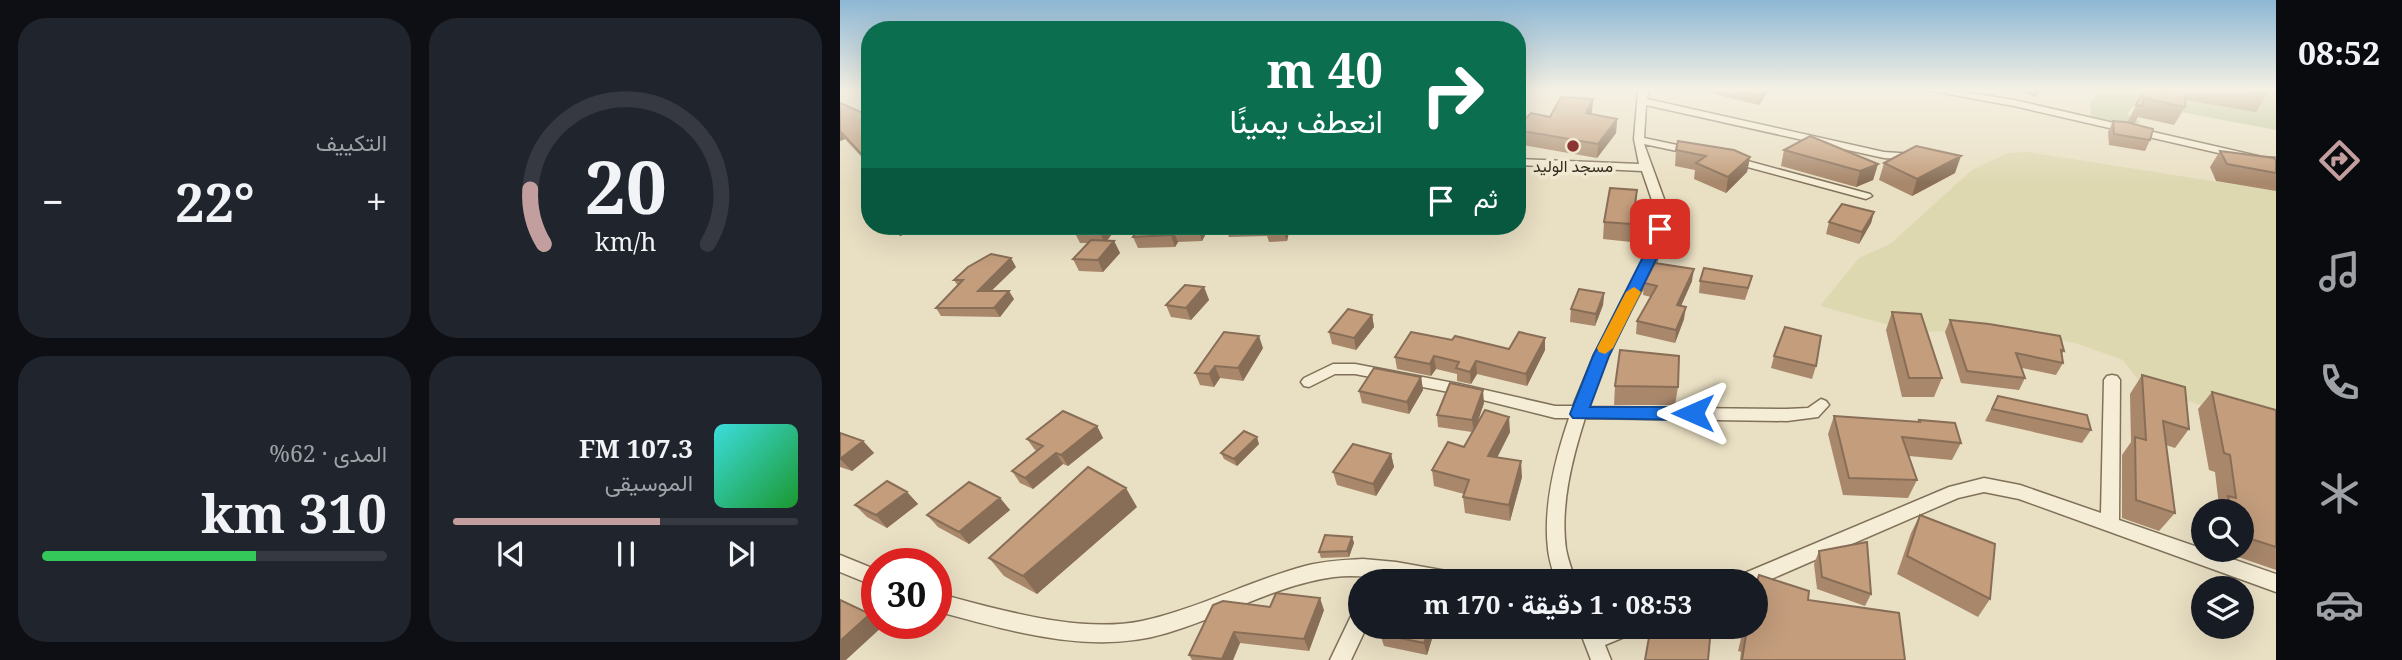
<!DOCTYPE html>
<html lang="ar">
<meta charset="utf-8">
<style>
:root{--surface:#171b24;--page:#20242c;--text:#f1f3f6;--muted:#9ea1a6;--line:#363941;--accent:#c39e9e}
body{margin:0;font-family:"Noto Serif",Vazirmatn,serif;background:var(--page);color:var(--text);direction:rtl;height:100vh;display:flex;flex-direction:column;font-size:26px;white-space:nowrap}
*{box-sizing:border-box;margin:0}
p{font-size:23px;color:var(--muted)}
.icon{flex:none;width:38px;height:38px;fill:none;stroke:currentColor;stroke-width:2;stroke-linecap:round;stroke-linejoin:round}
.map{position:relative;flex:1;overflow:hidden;direction:ltr}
.sheet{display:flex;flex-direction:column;gap:18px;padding:18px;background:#0d0f14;width:840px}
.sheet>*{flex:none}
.hud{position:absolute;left:21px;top:21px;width:665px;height:214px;border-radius:28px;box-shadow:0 7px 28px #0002;direction:rtl;background:#0b6e4f;color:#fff;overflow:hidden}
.tools{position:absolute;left:1351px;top:499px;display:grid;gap:14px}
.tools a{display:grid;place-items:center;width:63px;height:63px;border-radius:50%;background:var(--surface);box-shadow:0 7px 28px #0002;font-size:35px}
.speed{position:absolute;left:21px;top:548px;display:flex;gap:14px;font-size:35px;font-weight:700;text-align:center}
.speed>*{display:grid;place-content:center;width:91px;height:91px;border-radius:50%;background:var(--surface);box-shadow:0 7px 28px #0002;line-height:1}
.speed .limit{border:10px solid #d22;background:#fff;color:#111}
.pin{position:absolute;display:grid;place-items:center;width:60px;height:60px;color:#fff;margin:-30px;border-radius:14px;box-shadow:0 4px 10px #0006}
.me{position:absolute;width:77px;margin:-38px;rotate:270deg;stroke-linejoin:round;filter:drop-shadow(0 0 5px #0008)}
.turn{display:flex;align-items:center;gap:24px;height:147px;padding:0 28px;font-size:32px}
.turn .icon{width:91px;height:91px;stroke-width:2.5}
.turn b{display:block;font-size:49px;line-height:60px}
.then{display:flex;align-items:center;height:66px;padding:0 28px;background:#0003;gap:14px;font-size:26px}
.big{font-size:52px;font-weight:700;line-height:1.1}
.sheet .tile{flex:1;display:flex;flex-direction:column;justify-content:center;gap:10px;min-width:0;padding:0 24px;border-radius:28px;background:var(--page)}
.sheet .dial{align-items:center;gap:0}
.dial svg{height:182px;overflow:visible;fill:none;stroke:var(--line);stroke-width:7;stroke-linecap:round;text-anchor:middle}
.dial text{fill:var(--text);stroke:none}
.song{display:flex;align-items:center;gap:21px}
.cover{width:84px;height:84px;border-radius:10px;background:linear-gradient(135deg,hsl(180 70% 55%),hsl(130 70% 35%))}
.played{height:7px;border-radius:4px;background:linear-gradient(90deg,var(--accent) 60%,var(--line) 60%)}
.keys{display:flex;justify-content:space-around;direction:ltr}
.heat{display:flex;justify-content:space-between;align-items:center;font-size:38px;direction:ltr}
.charge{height:10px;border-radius:5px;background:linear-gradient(90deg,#34c759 62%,var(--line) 0)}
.sheet .tiles{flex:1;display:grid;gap:18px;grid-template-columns:repeat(2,1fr)}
.trip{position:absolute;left:508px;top:569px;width:420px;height:70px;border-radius:35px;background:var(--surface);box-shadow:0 7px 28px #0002;font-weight:700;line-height:70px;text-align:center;direction:rtl}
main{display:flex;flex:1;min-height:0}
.menu{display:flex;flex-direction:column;width:126px;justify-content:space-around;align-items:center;background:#090b0e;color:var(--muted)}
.menu .icon{width:49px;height:49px}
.menu .on{color:var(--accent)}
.menu b{font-size:32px;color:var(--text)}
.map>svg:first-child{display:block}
</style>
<main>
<nav class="menu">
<b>08:52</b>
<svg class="icon on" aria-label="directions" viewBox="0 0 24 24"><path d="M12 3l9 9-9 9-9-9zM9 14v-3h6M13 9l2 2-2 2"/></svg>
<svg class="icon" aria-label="music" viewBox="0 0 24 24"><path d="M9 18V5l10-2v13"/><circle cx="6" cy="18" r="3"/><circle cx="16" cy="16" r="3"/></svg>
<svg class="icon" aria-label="phone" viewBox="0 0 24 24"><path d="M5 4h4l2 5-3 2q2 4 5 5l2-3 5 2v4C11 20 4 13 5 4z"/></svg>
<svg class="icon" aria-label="climate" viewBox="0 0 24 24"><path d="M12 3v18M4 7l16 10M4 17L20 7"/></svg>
<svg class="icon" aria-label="car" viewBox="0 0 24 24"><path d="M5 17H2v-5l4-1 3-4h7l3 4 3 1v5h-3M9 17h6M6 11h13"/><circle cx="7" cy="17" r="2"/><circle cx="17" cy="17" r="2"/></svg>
</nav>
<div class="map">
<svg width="1436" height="660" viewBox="0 0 1436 660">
<rect width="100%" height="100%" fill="#e9dfc3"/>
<path fill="#ded8b1" d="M 1188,152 L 1436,191 L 1436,432 L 1301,384 L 1283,360 L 1235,343 L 1165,330 L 1074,332 L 980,306 L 1019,258 L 1050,244 L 1132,170 L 1168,153 Z"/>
<path fill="#bec698" d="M 1249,90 L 1309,90 L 1315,104 L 1295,104 L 1287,114 L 1300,122 L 1284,130 L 1252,122 L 1250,105 L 1255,95 Z
M 1369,90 L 1436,90 L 1436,130 L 1331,110 L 1346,95 Z"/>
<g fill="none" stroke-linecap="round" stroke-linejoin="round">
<g stroke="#81715b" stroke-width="3">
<path id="street" d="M 798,90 L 808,90 L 807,99 L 1044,152 L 1074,154 L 1079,157 L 1074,160 L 1044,158 L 806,105 L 804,138 L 856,149 L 861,152 L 856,155 L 804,144 L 824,199 L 826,230 L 816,262 L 768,355 L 748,407 L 947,409 L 968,408 L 981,399 L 986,401 L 989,405 L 978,417 L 947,421 L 745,418 C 732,459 720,506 726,549 C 728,560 732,571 736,581 L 716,581 C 713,571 709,560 708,549 C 703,506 715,459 729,418 L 715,418 L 619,394 L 515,374 L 495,374 L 469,387 L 464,386 L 461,382 L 464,378 L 493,364 L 515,364 L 619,384 L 715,406 L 733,406 L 754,355 L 796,278 L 810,246 L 814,230 L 815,209 L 802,171 L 677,165 L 677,159 L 799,164 L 794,139 Z
M 1087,90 L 1111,90 L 1174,100 L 1422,157 L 1436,158 L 1436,164 L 1422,163 L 1174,106 Z
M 893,157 L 1030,194 L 1032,196 L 1026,199 L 889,162 L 888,160 Z
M 1272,375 L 1277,376 L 1280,380 L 1279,520 L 1436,574 L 1436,592 L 1179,499 L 1144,492 L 1118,498 L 915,586 L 915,581 L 897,581 L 900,575 L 1109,487 L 1144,478 L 1180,485 L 1261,513 L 1264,380 L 1267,376 Z
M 0,555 L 37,570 L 37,587 L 0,572 Z
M 523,559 L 556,562 L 612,572 L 619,575 L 622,581 C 604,581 586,583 568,581 C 543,579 520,574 494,577 C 435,585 383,617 327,633 C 251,656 171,631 96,611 L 96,593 C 158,609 238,634 302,621 C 358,609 409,581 465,566 C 484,561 503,560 523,559 Z
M 520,610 L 520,626 L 527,626 L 511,660 L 490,660 L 513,612 Z
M 738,626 L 797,626 L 794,633 L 765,645 L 771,660 L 751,660 Z"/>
</g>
<use href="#street" fill="#f5edd5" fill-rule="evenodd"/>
</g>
<path fill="#a8876b" d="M 857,90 L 929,90 L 919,105 Z
M 1173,90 L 1202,90 L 1196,97 Z
M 1304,90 L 1426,90 L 1427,94 L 1416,112 L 1345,100 L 1345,107 L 1334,125 L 1298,117 L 1294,124 L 1310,140 L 1305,151 L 1269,145 L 1268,132 L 1273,121 L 1287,123 Z
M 753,99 L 751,114 L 777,119 L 776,133 L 757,158 L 677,144 L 677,127 L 710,117 Z
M 0,103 L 30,116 L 30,166 L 5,139 L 0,141 Z
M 836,150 L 910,157 L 907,172 L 886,193 L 854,179 L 855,170 L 835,166 Z
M 944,150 L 1038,164 L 1033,180 L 1016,187 L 941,166 Z
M 1380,151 L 1436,161 L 1436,191 L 1376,181 L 1370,167 Z
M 1044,163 L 1115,173 L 1072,196 L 1039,180 Z
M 796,207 L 791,242 L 763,239 L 764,222 Z
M 1034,212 L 1031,223 L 1019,244 L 986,234 L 989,222 Z
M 49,226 L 87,226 L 60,236 Z
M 299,226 L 370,226 L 362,241 L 338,242 L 335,247 L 298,248 L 293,237 Z
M 385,226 L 460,226 L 459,231 L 449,232 L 447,241 L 429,242 L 427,236 L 389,237 Z
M 277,227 L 267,241 L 274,241 L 280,253 L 263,272 L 239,271 L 233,259 L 248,243 L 240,243 L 235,233 Z
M 176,267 L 151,291 L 174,299 L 160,317 L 101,316 L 96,308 L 118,286 L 114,280 Z
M 852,281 L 841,306 L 844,319 L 835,343 L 796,334 L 797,321 L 811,297 L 803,295 L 804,283 Z
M 860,281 L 909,288 L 905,300 L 859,293 Z
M 364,287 L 369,300 L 351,320 L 331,317 L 326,305 Z
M 764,293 L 763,305 L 755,326 L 730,322 L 731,309 Z
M 1052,312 L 1102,378 L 1094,397 L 1062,397 L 1046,330 Z
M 532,315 L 534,327 L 516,350 L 492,344 L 489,332 Z
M 1110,320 L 1224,351 L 1221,355 L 1223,363 L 1216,375 L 1182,368 L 1185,378 L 1179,390 L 1121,383 L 1105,332 Z
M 705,338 L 705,350 L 687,386 L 637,374 L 631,384 L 617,381 L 617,374 L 596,369 L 591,376 L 557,369 L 555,357 L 612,340 L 669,349 Z
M 423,348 L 403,381 L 380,378 L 374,387 L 360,385 L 355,373 Z
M 934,356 L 976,366 L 972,379 L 931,368 Z
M 1302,375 L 1349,429 L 1335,448 L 1326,445 L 1335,513 L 1319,531 L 1282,518 L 1282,455 L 1291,442 L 1290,394 Z
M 581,377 L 583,390 L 569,414 L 522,403 L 519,391 Z
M 775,386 L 838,387 L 835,405 L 774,405 Z
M 1372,392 L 1436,410 L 1436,570 L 1378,550 L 1402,550 L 1402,511 L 1375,511 L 1379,506 L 1375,472 L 1369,470 L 1358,409 Z
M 1158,396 L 1251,430 L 1242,443 L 1145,421 Z
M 644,403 L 636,425 L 670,432 L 657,457 L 682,477 L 670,521 L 625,513 L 623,497 L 624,494 L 594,486 L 592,470 L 624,447 L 632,432 L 598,427 L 597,415 Z
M 994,416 L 1078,422 L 1079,420 L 1121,443 L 1112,460 L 1069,456 L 1077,480 L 1068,498 L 1003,495 L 988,434 Z
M 257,426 L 263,438 L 228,466 L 223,464 L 193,489 L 180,483 L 172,471 L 197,451 L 195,450 L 187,439 Z
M 0,433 L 23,441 L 34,453 L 12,471 L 0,467 Z
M 419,444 L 397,466 L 384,459 L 381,453 Z
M 551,454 L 554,467 L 536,496 L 497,485 L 493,472 Z
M 67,492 L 78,504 L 47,528 L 27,517 L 15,505 Z
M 160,498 L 170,510 L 129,544 L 98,527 L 87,515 Z
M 297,507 L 197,594 L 164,576 L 149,558 Z
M 1080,515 L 1150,599 L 1138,617 L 1057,574 L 1071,533 Z
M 512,537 L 514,543 L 509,557 L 481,558 L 479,552 Z
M 979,551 L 1031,594 L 1025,606 L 977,589 L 974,564 Z
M 968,600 L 1065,660 L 900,660 L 901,652 L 898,651 L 904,626 L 915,626 Z
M 430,607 L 484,610 L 469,651 L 400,643 L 393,660 L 352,660 L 349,655 Z
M 596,626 L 587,655 L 544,646 L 540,634 Z"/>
<path fill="#886e57" d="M 924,90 L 929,90 L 919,105 L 921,95 Z
M 753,99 L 752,113 L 745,127 L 746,113 Z
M 777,119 L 776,133 L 757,158 L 758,144 Z
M 0,131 L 5,139 L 0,141 Z
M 1121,156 L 1115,173 L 1072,196 L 1077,179 Z
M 30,157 L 30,166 L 25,158 Z
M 910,157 L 907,172 L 886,193 L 888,177 Z
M 1038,164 L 1033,180 L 1016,187 L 1020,171 Z
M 797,190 L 796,207 L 791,242 L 792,224 Z
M 1034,212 L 1031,223 L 1019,244 L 1022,232 Z
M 54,226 L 87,226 L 60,236 Z
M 266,226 L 277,226 L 277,227 L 265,243 L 260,233 Z
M 360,226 L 370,226 L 362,241 L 358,230 Z
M 445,226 L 448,226 L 449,232 L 447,241 L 443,229 Z
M 333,230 L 338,242 L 335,247 L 331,235 Z
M 274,241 L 280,253 L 263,272 L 258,260 Z
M 171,258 L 176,267 L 143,299 L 138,291 Z
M 854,269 L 852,281 L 836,317 L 837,305 Z
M 364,287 L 369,300 L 351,320 L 346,308 Z
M 169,291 L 174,299 L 160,317 L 154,308 Z
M 764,293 L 763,305 L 755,326 L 756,314 Z
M 846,307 L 844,319 L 835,343 L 836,330 Z
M 532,315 L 534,327 L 516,350 L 514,338 Z
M 419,336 L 423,348 L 403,381 L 398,368 Z
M 705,338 L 705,350 L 687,386 L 686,374 Z
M 594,356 L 596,369 L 591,376 L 590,364 Z
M 636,361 L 637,374 L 631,384 L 630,372 Z
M 375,366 L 380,378 L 374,387 L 369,374 Z
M 581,377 L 583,390 L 569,414 L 567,402 Z
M 643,390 L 644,403 L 634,433 L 632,420 Z
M 669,417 L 670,432 L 650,472 L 648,456 Z
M 257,426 L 263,438 L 228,466 L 221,455 Z
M 417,437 L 419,444 L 397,466 L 394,459 Z
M 23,441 L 34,453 L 12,471 L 0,459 Z
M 216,453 L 223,464 L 193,489 L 185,478 Z
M 551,454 L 554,467 L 536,496 L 533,484 Z
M 681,461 L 682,477 L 670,521 L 669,505 Z
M 286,488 L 297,507 L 197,594 L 183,576 Z
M 67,492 L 78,504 L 47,528 L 36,515 Z
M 160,498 L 170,510 L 129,544 L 119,532 Z
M 512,537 L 514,543 L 509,557 L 507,551 Z
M 480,598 L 484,610 L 469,651 L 464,639 Z
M 30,614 L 37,621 L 37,623 L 39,623 L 43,626 L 6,660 L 0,660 L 0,641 Z
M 590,626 L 596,626 L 587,655 L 584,643 Z
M 394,632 L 400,643 L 393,660 L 382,660 L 382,659 Z"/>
<path fill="#c39d7c" stroke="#886e57" stroke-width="2" d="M 899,90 L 924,90 L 921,95 Z
M 1304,90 L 1327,91 L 1327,90 L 1346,90 L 1345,107 L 1303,98 L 1303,106 L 1296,105 Z
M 1404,90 L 1426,90 L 1427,94 Z
M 721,97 L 753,99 L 746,113 L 777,119 L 758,144 L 677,130 L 677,127 L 691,113 L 710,117 Z
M 0,103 L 30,116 L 30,157 L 25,158 L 0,131 Z
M 1273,121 L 1286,122 L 1313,129 L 1310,140 L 1274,134 Z
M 970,136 L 1038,164 L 1020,171 L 944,150 Z
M 838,141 L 894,150 L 910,157 L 888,177 L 856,163 L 866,156 L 836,150 Z
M 1076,146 L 1121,156 L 1077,179 L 1044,163 Z
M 1380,151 L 1434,158 L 1436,161 L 1436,173 L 1387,164 Z
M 770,188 L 797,190 L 792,224 L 764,222 Z
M 1002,204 L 1034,212 L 1022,232 L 989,222 Z
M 241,226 L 266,226 L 260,233 L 235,233 Z
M 299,226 L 360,226 L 358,230 L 333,230 L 331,235 L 293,237 Z
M 426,226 L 445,226 L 443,229 L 425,231 Z
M 251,240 L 274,241 L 258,260 L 233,259 Z
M 151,254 L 171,258 L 138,291 L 169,291 L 154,308 L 96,308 L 123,280 L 114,280 L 128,267 Z
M 815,263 L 854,269 L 837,305 L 846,307 L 836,330 L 797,321 L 817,286 L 804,283 Z
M 864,268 L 912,276 L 908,288 L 860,281 Z
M 345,285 L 364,287 L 346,308 L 326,305 Z
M 739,289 L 764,293 L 756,314 L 731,309 Z
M 508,309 L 532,315 L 514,338 L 489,332 Z
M 1052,312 L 1081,314 L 1102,378 L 1069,378 Z
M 1110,320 L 1149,324 L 1220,336 L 1224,351 L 1221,350 L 1223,363 L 1176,353 L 1185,378 L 1127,371 Z
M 945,327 L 981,336 L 976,366 L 934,356 Z
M 384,332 L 419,336 L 398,368 L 375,366 L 369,374 L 355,373 Z
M 571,332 L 612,340 L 615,336 L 669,349 L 679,332 L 705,338 L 686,374 L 636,361 L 630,372 L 616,368 L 619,362 L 594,356 L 590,364 L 555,357 Z
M 780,350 L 839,356 L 838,387 L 775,386 Z
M 534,368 L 581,377 L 567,402 L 519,391 Z
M 1302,375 L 1345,387 L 1349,429 L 1323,421 L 1335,513 L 1296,500 L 1295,437 L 1306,440 Z
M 610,383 L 643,390 L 632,420 L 597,415 Z
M 1372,392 L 1436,410 L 1436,547 L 1402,536 L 1402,511 L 1391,511 L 1388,496 L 1396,498 L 1390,455 L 1384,453 Z
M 1158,396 L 1247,415 L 1251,430 L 1152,409 Z
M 645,410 L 669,417 L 648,456 L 681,461 L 669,505 L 623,497 L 629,480 L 592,470 L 608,442 L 624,447 Z
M 223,411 L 257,426 L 221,455 L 216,453 L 185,478 L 172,471 L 203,446 L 187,439 Z
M 994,416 L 1080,422 L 1079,420 L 1115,423 L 1121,443 L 1062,437 L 1077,480 L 1009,478 Z
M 404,431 L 417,437 L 394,459 L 381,453 Z
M 0,433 L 23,441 L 0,459 Z
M 513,444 L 551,454 L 533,484 L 493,472 Z
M 248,467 L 286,488 L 183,576 L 149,558 Z
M 47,481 L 67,492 L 36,515 L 15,505 Z
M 129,482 L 160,498 L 119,532 L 87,515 Z
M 1080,515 L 1155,544 L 1150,599 L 1067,556 Z
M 485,535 L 512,537 L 507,551 L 479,552 Z
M 1027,542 L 1031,594 L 982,577 L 979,551 Z
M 919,575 L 969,591 L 968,600 L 1059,613 L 1065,660 L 902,660 L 906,635 L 903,633 L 905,626 L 915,626 L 915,588 Z
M 436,593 L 480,598 L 464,639 L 394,632 L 382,659 L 349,655 L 373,605 L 383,601 L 430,607 Z
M 0,600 L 30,614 L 0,641 Z
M 543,626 L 590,626 L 584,643 L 540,634 Z
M 811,626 L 866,626 L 871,628 L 868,660 L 805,660 Z"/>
<linearGradient id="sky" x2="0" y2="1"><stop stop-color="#8db7d4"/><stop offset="0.49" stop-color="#f5f1e4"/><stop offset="1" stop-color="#f5f1e4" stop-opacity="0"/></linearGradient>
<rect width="1436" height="183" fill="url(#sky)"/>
<path fill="#1a73e8" stroke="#114b97" stroke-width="2" d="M 820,225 L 827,229 L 821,249 L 769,356 L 750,407 L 853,407 L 860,409 L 862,413 L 860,418 L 853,420 L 733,418 L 730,414 L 753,356 L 807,249 L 813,229 Z"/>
<path fill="#f59e0b" d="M 794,287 L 801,292 L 773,348 L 765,354 L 759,352 L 757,348 L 786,292 Z"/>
<circle fill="#8a3532" stroke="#f1e9d1" stroke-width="2.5" cx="733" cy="146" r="7"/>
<g text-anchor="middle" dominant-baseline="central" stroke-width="7" stroke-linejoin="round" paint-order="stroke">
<g font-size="16" fill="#32291e" stroke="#f1e9d1">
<text x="733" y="166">مسجد الوليد</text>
</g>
</g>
</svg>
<div class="tools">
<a><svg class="icon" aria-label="search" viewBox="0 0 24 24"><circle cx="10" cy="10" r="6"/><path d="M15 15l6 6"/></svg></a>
<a><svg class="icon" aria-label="layers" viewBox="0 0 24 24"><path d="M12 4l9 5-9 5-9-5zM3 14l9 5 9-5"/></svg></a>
</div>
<div class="speed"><div class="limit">30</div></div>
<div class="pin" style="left:820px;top:229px;background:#d93025"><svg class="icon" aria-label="arrive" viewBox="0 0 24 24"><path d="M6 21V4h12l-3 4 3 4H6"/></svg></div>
<svg class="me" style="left:853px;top:413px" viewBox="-20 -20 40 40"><path d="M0-17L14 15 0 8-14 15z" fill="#1a73e8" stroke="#fff" stroke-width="4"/></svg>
<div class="trip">08:53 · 1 دقيقة · 170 m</div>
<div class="hud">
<div class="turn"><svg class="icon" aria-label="right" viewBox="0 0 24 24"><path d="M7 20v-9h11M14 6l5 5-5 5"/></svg><div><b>40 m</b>انعطف يمينًا</div></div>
<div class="then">ثم<svg class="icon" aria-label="arrive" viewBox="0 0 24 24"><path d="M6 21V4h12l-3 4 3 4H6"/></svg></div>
</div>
</div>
<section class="sheet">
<div class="tiles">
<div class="tile dial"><svg viewBox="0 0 100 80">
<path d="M14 69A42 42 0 1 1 86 69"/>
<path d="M14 69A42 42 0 0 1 8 45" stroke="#c39e9e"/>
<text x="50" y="56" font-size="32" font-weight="700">20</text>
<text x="50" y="72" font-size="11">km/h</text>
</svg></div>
<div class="tile"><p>التكييف</p>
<div class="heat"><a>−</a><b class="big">22°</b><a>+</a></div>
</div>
<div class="tile">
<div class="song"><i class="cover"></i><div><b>107.3 FM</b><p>الموسيقى</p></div></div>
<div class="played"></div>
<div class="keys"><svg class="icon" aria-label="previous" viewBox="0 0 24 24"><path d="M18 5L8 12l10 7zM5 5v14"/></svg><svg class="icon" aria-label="pause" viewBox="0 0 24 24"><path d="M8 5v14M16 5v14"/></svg><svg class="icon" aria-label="next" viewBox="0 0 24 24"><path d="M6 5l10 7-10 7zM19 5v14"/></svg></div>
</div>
<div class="tile"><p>المدى · 62%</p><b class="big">310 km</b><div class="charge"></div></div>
</div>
</section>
</main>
